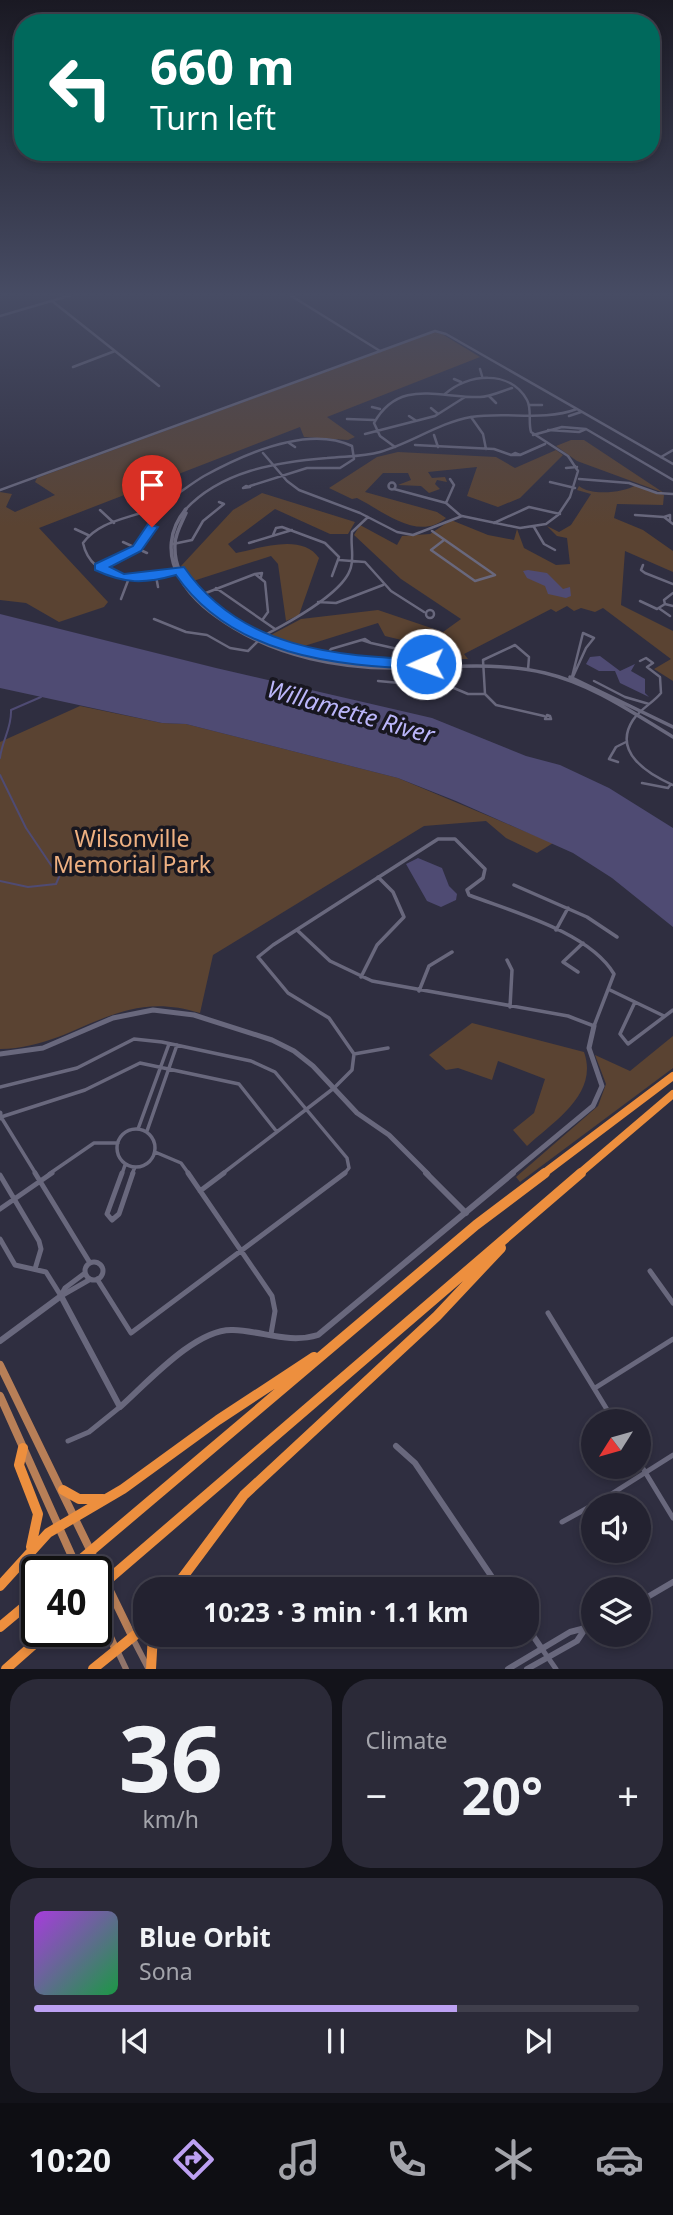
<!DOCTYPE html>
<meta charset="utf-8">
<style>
:root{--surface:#232230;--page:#2b2a38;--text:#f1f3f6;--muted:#a3a4ab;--line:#403f4c;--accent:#bca0f2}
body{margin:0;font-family:"Noto Sans",sans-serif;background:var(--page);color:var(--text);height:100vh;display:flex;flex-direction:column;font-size:26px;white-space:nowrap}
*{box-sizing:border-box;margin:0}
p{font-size:23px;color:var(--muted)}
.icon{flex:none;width:38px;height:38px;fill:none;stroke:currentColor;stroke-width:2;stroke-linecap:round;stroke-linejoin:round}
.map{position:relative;height:1669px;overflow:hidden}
.details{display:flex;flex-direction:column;gap:10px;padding:10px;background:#13131a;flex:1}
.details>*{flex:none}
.guide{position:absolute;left:14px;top:14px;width:646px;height:147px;border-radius:28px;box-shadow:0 4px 10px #0003,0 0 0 2px var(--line);background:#00695c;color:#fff;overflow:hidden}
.needle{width:46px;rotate:233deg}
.buttons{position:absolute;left:581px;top:1409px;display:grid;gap:14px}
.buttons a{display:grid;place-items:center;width:70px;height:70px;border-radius:50%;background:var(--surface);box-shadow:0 4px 10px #0003,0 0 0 2px var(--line);font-size:35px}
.speed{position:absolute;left:21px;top:1556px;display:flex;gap:14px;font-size:35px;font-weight:700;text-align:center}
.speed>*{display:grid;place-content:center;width:91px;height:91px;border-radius:50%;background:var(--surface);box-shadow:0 4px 10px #0003,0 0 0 2px var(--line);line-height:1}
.speed .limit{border:4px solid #111;border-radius:10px;background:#fff;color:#111}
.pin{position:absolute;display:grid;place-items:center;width:60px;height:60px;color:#fff;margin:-72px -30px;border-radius:50% 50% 50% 0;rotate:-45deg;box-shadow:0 0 7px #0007}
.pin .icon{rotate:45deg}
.me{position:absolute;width:77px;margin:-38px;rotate:268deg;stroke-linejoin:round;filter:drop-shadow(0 0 5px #0008)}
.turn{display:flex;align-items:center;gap:24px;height:147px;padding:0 21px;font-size:32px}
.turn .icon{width:91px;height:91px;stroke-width:2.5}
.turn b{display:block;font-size:49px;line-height:60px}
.big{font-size:52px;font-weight:700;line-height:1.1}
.details .card{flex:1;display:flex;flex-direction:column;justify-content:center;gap:10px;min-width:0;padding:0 24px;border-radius:28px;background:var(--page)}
.details .dial{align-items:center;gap:0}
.dial b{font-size:91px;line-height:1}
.song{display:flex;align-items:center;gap:21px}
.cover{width:84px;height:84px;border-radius:10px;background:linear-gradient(135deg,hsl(280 70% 55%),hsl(140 70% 35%))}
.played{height:7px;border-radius:4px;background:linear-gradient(90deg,var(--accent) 70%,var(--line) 70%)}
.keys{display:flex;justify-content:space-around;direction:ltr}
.heat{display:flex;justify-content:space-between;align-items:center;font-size:38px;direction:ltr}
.details .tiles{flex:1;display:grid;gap:10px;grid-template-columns:1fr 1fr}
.card:last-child{grid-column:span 2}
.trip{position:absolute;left:133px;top:1577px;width:406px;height:70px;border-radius:28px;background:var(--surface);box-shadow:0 4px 10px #0003,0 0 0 2px var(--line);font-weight:700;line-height:70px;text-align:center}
.menu{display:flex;height:112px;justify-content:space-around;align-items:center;background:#0e0e13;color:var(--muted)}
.menu .icon{width:49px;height:49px}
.menu .current{color:var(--accent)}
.menu b{font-size:32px;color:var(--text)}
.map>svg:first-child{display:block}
</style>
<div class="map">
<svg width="673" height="1669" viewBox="0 0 673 1669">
<rect width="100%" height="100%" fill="#2f2e40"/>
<path fill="#5a4332" d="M 434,332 L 442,334 L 480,357 L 327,417 L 355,437 L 348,440 L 304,437 L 300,427 L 39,528 L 108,602 L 104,607 L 59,622 L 26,603 L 0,600 L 0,492 L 12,494 L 6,507 L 15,512 L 55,495 L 35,482 L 37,478 Z
M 571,440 L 584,440 L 664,493 L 577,461 L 556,446 Z
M 556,450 L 563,455 L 520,498 L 498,507 L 467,496 L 477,467 L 428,472 L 432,478 L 445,477 L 447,482 L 437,480 L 435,484 L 440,489 L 429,493 L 421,486 L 398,485 L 411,480 L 408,473 L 383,473 L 365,492 L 437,512 L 446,518 C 418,542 383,511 357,498 L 352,499 L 329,488 L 377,457 L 398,452 L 496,457 L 515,468 Z
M 636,485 L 664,495 L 663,505 L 617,504 L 614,518 L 643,530 L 673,551 L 673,572 L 625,551 L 621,605 L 673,631 L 673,681 L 654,669 L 671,659 L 603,608 L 595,612 L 581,608 L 574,611 L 567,606 L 556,612 L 551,609 L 464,654 L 468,659 L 453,659 L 455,653 L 385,636 L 378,623 L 301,647 L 269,636 L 301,619 L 378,610 L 443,632 L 461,619 L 401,579 L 354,535 L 360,525 L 397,545 L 402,536 L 430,534 L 451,520 L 488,535 L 514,540 L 517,529 L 524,548 L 556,565 L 570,564 L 567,538 L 557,536 L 547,526 L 559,532 L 571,525 L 591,494 L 577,490 L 579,486 C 590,496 624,493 636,485 Z
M 262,493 L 355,522 L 348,534 L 330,534 L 275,509 L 228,544 L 236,553 C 261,548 302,533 319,558 L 299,615 L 286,621 L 278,564 L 271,556 L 190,582 L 181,566 L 233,510 Z
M 80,706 L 162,723 L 186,724 L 398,778 L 553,843 L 537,853 L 506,838 L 486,821 L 424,826 L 213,955 L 200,1013 C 115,986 78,1048 0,1049 L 0,742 Z
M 472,1023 L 584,1052 C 599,1094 554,1121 527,1146 L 513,1130 L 534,1113 L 545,1079 L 498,1061 L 492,1080 L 458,1068 L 446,1070 L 429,1055 Z
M 673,1036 L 673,1068 L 520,1182 L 516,1177 L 598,1106 L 606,1084 L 595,1055 L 630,1071 Z"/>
<path fill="#4f4b73" d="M 528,570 L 547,573 L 563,589 L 570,587 L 571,596 L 566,598 L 548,594 L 545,586 L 527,578 L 523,571 Z
M 0,614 L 216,668 L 432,718 L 526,756 L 560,765 L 609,788 L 673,828 L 673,927 L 612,878 L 573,853 L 456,801 L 398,778 L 186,724 L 162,723 L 0,688 Z
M 600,656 L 620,671 L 635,664 L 631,671 L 645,679 L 645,693 L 649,697 L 620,683 L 615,671 L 599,671 L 586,664 L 590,657 Z
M 418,858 L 442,868 L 449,886 L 457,894 L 456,900 L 441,907 L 427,901 L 406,864 Z"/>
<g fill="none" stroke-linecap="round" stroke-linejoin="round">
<path stroke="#4f4b73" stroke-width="2" d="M 0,758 C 2,740 12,728 11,710 L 41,697
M 0,775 L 26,828 L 59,877 L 56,884 L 28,887 L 0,881"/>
<path stroke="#69687d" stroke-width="2.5" d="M 285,292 L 380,351
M 52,301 L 159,386
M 0,316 L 82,292
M 73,367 L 115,351
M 480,369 L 482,376
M 454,379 L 461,382
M 489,396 L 496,403
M 529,405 L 542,405
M 372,407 L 380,409
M 431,408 L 437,413
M 409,416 L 415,420
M 471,417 L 483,434 L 486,449
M 347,419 L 374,420
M 548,430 L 579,432 L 586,429
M 365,434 L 435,416 L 465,397
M 434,435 L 438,447
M 533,435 L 562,427 L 586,429 L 673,480
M 289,443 L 295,447
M 415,445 L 494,449 L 511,455
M 395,447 L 380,436 L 374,423 C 399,378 439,398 480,397 C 490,397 502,391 512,388
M 263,453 L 287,481 L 299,490 L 360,513 L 397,532 L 413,535 L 462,516 L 520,528 L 546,524 L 558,515 L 570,497 L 578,471 L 568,456 L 531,432 C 528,422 532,409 527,400 C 510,369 467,374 445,394
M 515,453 L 520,455 L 511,455 Z
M 520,455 L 545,444
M 661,457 L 673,450
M 566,468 L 577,467
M 579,479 L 629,483 L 657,493 L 673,494
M 550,482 L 575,488
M388.5 486a3.5 3.5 0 1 1 7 0a3.5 3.5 0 1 1-7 0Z
M 246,486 L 250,487 L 243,488 Z
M 394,489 L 446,503 L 461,516
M 160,493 L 172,497
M 446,503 L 454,485 L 450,479
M 100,510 L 114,523
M 635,515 L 664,517
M 670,520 L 670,515 L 664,517 L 673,524
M 494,523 L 529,507 L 560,514
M 534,527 L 544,544 L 555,550
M 75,529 L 88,535
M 432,531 L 495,575 L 475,581 L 431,550 L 444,540
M 273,535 L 276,528 L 282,527 L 325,543 L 339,557 L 332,576
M 123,542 L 147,553
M 249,543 L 292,530
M 173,544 L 192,540 L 203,521 L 224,504 L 219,502
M 339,560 L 365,562 L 391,591 L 424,612
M 643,565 L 641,570 L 645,573 L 673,584
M 100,567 C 122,558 149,549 151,522 L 136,505
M 178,570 C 148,581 92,585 83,543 C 100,520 129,519 154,508 C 172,500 187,486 204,476 C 244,454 308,425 352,446 L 354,459 L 340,468 L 307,468 L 250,486
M 156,576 L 158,587
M 261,577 L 262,573 L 255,574 L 265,582 L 268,612 L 263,619
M 216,588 L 275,629
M 673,593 L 664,600 L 665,604 L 673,606
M 198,596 L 255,574
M 121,599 L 129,578
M 640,601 L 657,609 L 665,604
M 318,602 L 336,603 L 383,585
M 660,609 L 670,616
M426 614a4 4 0 1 1 8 0a4 4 0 1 1-8 0Z
M 154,619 L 186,632 L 207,635 L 230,648 L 248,651 L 258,641
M 583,633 L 594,638 L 586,648 L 571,681 Z
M 263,636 C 286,624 341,595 350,570 C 355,558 350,545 352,532 L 368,517
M 371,643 L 420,654 L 426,667
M 323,659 L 331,649 L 365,639 L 371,643 L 362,640
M 640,661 L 646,658 L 653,663 L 647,667 L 660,677 L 661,693 C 653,703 640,709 633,720 C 612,752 648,774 673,785
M 378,681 L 400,683
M 594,681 L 625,697 L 649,704
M 410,684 L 400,683 L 442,683 L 468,694 L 484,694
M 485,694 L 483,660 L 515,645 L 529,657 L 528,670
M 485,694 L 496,705 L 544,716
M 547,715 L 550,716 L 551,719 L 545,719 Z
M 618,762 L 609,759 L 616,747 L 626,742
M 642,783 L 668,788 L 671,784"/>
<path stroke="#69687d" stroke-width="3.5" d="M 514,885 L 587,917 L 617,937
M 556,930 L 568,908
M 556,930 L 568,908
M 507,960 L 512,970 L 510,1007
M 578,972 L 563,962 L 583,943
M 361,977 L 377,945 L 404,917 L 393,892 L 378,877
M 610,990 L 664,1016
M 419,991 L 429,966 L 452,952
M 635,1002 L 620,1034 L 628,1044 L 673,1010
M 354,1054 L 388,1048
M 0,1087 L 77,1068 L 134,1039 L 162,1042 L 251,1061 L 275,1072 L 347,1158 L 349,1168 L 344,1174
M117 1148a19 19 0 1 1 38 0a19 19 0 1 1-38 0Z
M 138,1129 L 169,1044
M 147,1131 L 177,1045
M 155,1152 L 181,1163 L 189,1174
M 36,1174 L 1,1117 L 85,1090 L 140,1063 L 239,1084 L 277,1132
M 49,1174 L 94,1143 L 118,1143
M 122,1174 L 125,1165
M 132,1174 L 135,1167
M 222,1174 L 334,1088 L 352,1070 L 354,1054 L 329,1018 L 288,993 L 258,957 L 273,945 L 438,839 L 455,839 L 485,869 L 483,878 L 467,890 L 469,895 C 513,912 589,932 614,974 L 594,1026 L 568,1016 L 372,981 L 330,961 L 297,930"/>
<path stroke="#69687d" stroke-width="5" d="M 35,1173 L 90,1263
M 122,1173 L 107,1214 L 112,1220 L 119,1214 L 133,1173
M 188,1173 L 272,1296 L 275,1311 L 271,1334
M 0,1175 L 39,1241 L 41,1249 L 35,1269
M 200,1191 L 224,1173
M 0,1209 L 52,1173
M 0,1239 L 15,1265 L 46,1272 L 61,1296
M85 1271a9 9 0 1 1 18 0a9 9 0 1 1-18 0Z
M 650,1271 L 673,1303
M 97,1279 L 131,1333 L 345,1173
M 61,1295 L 65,1288 L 85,1273
M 61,1296 L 89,1280
M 548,1313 L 614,1421
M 595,1388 L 673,1339
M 68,1441 L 89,1432 L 120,1407
M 639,1462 L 673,1518
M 594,1505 L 673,1455
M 562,1522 L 593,1505
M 542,1649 L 556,1669"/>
<path stroke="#69687d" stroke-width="2.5" d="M 569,416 L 581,412
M 0,490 L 435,331 L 446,334 L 673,464
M 184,511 C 220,471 276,462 327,458 C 345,456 363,457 380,452 C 412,443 438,423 471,417 C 507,411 542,422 577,409"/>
<path stroke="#69687d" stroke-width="3.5" d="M 186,509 C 169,529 166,555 180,578 C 192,600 213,615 234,628 C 280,656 338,668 392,668 C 443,668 495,661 545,673 C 592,684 633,713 673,737
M 186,513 C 182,522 175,534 175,544 C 171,610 275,643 326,657
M 570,677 L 673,727"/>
<path stroke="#69687d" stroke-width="5" d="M 0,1054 L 43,1048 L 113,1018 L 153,1010 L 194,1015 L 272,1040 L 294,1051 L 313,1066 L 357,1113 L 389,1135 L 428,1174
M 0,1113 L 0,1118
M 511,1174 L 593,1106 L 602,1086 L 589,1048 L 594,1026"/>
<path stroke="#69687d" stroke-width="6" d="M 426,1173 L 466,1213
M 0,1341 L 61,1296 L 120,1407 C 147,1383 196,1328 233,1330 C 263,1331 288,1344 318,1335 L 513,1173
M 396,1446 L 415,1463 L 500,1589
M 639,1602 L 673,1582
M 527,1627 L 542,1649
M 508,1669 L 570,1632 L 593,1626
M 527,1669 L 577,1641 L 583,1632"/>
<path stroke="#91746a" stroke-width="6" d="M 133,1639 L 148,1668
M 117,1650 L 126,1669"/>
<path stroke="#b87f57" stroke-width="8" d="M 0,1365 L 133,1638
M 0,1396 L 79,1572
M 96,1607 L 116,1650"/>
<path stroke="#ed8f3e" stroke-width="8" d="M 543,1174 L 673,1076
M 579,1174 L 673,1094"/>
<path stroke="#ed8f3e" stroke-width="10" d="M 23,1448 L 19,1465 L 38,1514 L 31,1547
M 63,1490 L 79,1499 L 103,1499
M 66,1572 L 476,1225 L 545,1173
M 0,1586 L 48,1533 L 123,1489 L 218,1420 L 314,1357
M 174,1589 L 244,1495 L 437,1316 L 501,1248
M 96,1590 L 581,1173
M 0,1627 L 37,1596
M 6,1669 L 49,1631
M 93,1669 L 145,1627
M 151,1669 L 153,1634"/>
</g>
<linearGradient id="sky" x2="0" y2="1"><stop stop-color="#1a1923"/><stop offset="0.56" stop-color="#474c64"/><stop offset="1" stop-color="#474c64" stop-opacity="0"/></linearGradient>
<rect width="673" height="526" fill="url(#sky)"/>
<path fill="#1a73e8" stroke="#114b97" stroke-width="2" d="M 148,524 L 158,527 L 141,551 L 110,567 L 124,574 L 184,567 C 240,648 335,657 426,659 L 433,664 L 426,669 C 335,666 232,656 176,575 C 144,584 125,584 95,570 L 95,564 L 133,546 Z"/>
<g text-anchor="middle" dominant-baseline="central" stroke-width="7" stroke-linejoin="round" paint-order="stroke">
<g font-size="23" fill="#eeb081" stroke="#181720">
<text x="132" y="838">Wilsonville<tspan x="132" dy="26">Memorial Park</tspan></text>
</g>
<g font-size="24" font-style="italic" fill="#bbb6fa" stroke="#181720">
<text transform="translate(351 711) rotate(16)">Willamette River</text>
</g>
</g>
</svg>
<div class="buttons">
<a><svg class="needle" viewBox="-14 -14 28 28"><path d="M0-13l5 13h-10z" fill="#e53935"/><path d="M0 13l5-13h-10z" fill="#a3a4ab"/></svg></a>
<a><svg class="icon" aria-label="sound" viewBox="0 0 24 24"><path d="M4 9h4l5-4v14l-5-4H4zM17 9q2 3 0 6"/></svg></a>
<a><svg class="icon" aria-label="layers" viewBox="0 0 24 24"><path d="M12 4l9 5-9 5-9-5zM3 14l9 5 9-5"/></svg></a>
</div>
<div class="speed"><div class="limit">40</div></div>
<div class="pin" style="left:152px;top:527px;background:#d93025"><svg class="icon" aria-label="arrive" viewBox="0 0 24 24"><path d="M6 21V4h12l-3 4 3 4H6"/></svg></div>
<svg class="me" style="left:426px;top:664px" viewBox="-20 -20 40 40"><circle r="17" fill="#1a73e8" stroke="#fff" stroke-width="3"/><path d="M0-11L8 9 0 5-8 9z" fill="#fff"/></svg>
<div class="trip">10:23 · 3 min · 1.1 km</div>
<div class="guide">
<div class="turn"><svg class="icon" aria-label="left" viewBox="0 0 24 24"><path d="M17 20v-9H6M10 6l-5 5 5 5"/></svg><div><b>660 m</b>Turn left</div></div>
</div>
</div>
<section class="details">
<div class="tiles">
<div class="card dial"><b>36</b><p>km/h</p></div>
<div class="card"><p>Climate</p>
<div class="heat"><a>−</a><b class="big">20°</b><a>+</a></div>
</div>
<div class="card">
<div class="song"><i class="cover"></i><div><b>Blue Orbit</b><p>Sona</p></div></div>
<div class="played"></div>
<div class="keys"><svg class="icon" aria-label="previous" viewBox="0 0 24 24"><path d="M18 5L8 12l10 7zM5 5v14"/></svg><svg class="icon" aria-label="pause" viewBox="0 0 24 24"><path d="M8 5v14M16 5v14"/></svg><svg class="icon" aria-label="next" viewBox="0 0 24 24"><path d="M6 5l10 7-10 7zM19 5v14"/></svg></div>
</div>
</div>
</section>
<nav class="menu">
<b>10:20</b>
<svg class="icon current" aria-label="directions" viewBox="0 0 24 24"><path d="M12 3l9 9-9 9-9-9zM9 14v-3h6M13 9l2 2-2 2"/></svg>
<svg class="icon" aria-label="music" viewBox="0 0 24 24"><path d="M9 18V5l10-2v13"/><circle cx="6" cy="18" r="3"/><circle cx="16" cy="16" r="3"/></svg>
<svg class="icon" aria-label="phone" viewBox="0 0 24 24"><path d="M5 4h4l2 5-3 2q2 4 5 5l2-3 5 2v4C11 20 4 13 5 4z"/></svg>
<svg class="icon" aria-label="climate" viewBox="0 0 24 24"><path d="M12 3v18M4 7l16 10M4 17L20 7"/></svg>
<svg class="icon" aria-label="car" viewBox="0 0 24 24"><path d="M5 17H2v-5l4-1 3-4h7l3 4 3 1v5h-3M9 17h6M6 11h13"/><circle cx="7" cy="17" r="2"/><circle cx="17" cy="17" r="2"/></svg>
</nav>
